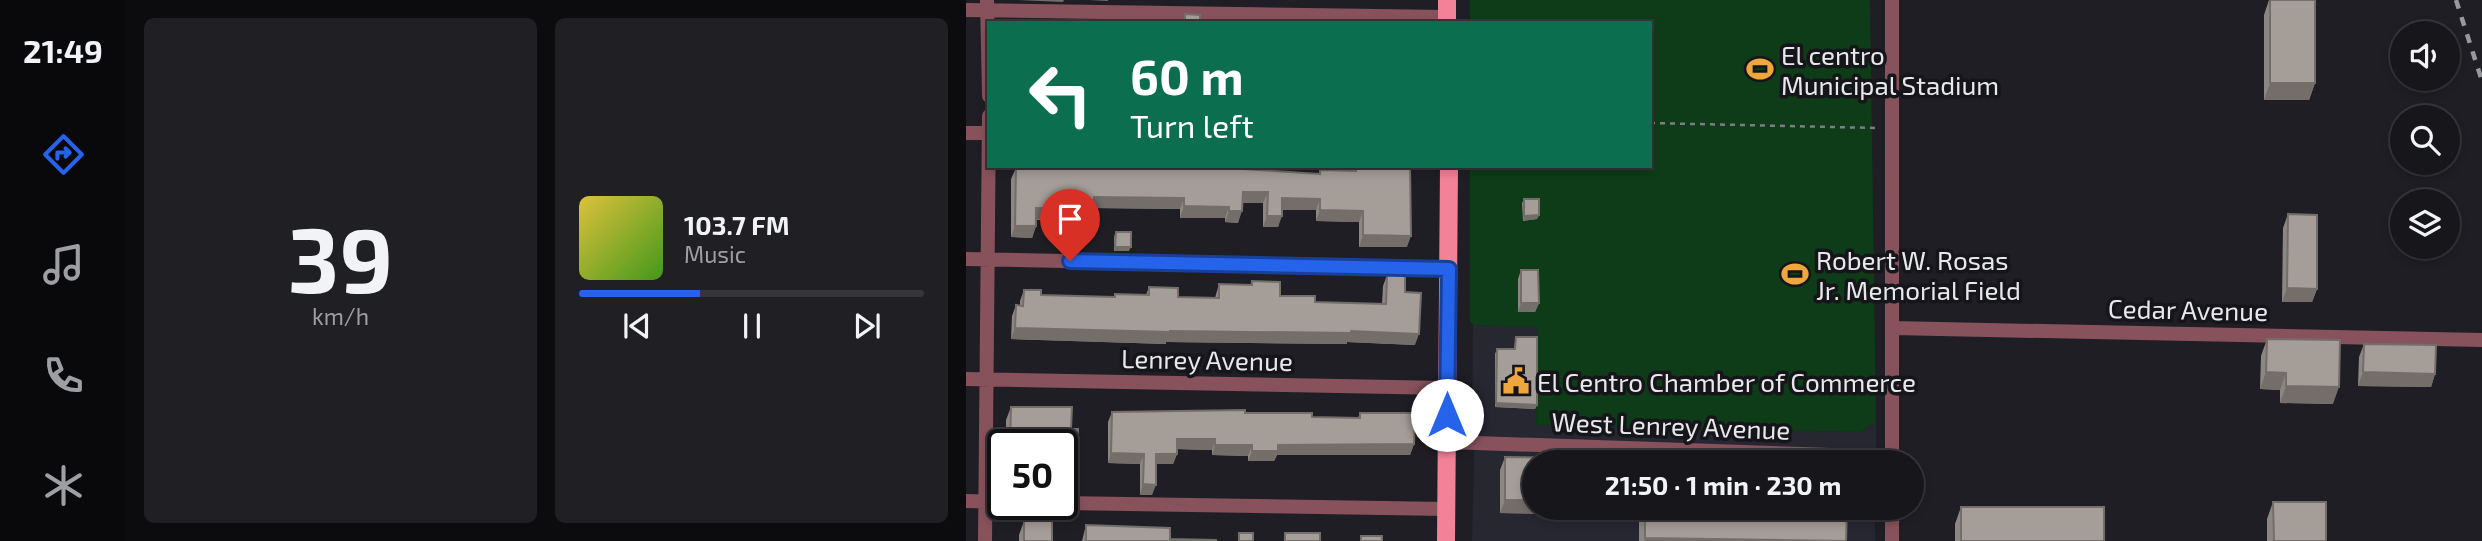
<!DOCTYPE html>
<meta charset="utf-8">
<style>
:root{--surface:#16161b;--page:#1f1f24;--text:#f1f3f6;--muted:#9e9fa3;--line:#35353a;--accent:#2563eb}
body{margin:0;font-family:"Exo 2",sans-serif;background:var(--page);color:var(--text);height:100vh;display:flex;flex-direction:column;font-size:26px;white-space:nowrap}
*{box-sizing:border-box;margin:0}
p{font-size:23px;color:var(--muted)}
.icon{flex:none;width:38px;height:38px;fill:none;stroke:currentColor;stroke-width:2;stroke-linecap:round;stroke-linejoin:round}
.map{position:relative;flex:1;overflow:hidden}
.sheet{display:flex;flex-direction:column;gap:18px;padding:18px;background:#0c0c0f;width:840px}
.sheet>*{flex:none}
.top-card{position:absolute;left:21px;top:21px;width:665px;height:147px;border-radius:0px;box-shadow:0 4px 10px #0003,0 0 0 2px var(--line);background:#0b6e4f;color:#fff;overflow:hidden}
.fabs{position:absolute;left:1424px;top:21px;display:grid;gap:14px}
.fabs a{display:grid;place-items:center;width:70px;height:70px;border-radius:50%;background:var(--surface);box-shadow:0 4px 10px #0003,0 0 0 2px var(--line);font-size:35px}
.speed{position:absolute;left:21px;top:429px;display:flex;gap:14px;font-size:35px;font-weight:700;text-align:center}
.speed>*{display:grid;place-content:center;width:91px;height:91px;border-radius:50%;background:var(--surface);box-shadow:0 4px 10px #0003,0 0 0 2px var(--line);line-height:1}
.speed .limit{border:4px solid #111;border-radius:10px;background:#fff;color:#111}
.pin{position:absolute;display:grid;place-items:center;width:60px;height:60px;color:#fff;margin:-72px -30px;border-radius:50% 50% 50% 0;rotate:-45deg;box-shadow:0 0 7px #0007}
.pin .icon{rotate:45deg}
.me{position:absolute;width:77px;margin:-38px;rotate:0deg;stroke-linejoin:round;filter:drop-shadow(0 0 5px #0008)}
.turn{display:flex;align-items:center;gap:24px;height:147px;padding:0 28px;font-size:32px}
.turn .icon{width:91px;height:91px;stroke-width:2.5}
.turn b{display:block;font-size:49px;line-height:60px}
.sheet .card{flex:1;display:flex;flex-direction:column;justify-content:center;gap:10px;min-width:0;padding:0 24px;border-radius:10px;background:var(--page)}
.sheet .dial{align-items:center;gap:0}
.dial b{font-size:91px;line-height:1}
.song{display:flex;align-items:center;gap:21px}
.cover{width:84px;height:84px;border-radius:10px;background:linear-gradient(135deg,hsl(50 70% 55%),hsl(100 70% 35%))}
.played{height:7px;border-radius:4px;background:linear-gradient(90deg,var(--accent) 35%,var(--line) 35%)}
.keys{display:flex;justify-content:space-around;direction:ltr}
.sheet .tiles{flex:1;display:grid;gap:18px;grid-template-columns:repeat(2,1fr)}
.trip{position:absolute;left:556px;top:450px;width:402px;height:70px;border-radius:35px;background:var(--surface);box-shadow:0 4px 10px #0003,0 0 0 2px var(--line);font-weight:700;line-height:70px;text-align:center}
main{display:flex;flex:1;min-height:0}
.dock{display:flex;flex-direction:column;width:126px;justify-content:space-around;align-items:center;background:#09090b;color:var(--muted)}
.dock .icon{width:49px;height:49px}
.dock .active{color:var(--accent)}
.dock b{font-size:32px;color:var(--text)}
.map>svg:first-child{display:block}
</style>
<main>
<nav class="dock">
<b>21:49</b>
<svg class="icon active" aria-label="directions" viewBox="0 0 24 24"><path d="M12 3l9 9-9 9-9-9zM9 14v-3h6M13 9l2 2-2 2"/></svg>
<svg class="icon" aria-label="music" viewBox="0 0 24 24"><path d="M9 18V5l10-2v13"/><circle cx="6" cy="18" r="3"/><circle cx="16" cy="16" r="3"/></svg>
<svg class="icon" aria-label="phone" viewBox="0 0 24 24"><path d="M5 4h4l2 5-3 2q2 4 5 5l2-3 5 2v4C11 20 4 13 5 4z"/></svg>
<svg class="icon" aria-label="climate" viewBox="0 0 24 24"><path d="M12 3v18M4 7l16 10M4 17L20 7"/></svg>
</nav>
<section class="sheet">
<div class="tiles">
<div class="card dial"><b>39</b><p>km/h</p></div>
<div class="card">
<div class="song"><i class="cover"></i><div><b>103.7 FM</b><p>Music</p></div></div>
<div class="played"></div>
<div class="keys"><svg class="icon" aria-label="previous" viewBox="0 0 24 24"><path d="M18 5L8 12l10 7zM5 5v14"/></svg><svg class="icon" aria-label="pause" viewBox="0 0 24 24"><path d="M8 5v14M16 5v14"/></svg><svg class="icon" aria-label="next" viewBox="0 0 24 24"><path d="M6 5l10 7-10 7zM19 5v14"/></svg></div>
</div>
</div>
</section>
<div class="map">
<svg width="1516" height="541" viewBox="0 0 1516 541">
<rect width="100%" height="100%" fill="#1e1e24"/>
<path fill="#272732" d="M 507,325 L 573,327 L 570,425 L 894,432 L 910,422 L 910,462 L 569,462 L 569,508 L 909,508 L 909,541 L 506,541 L 509,424 L 506,417 Z"/>
<path fill="#0e3c18" d="M 504,0 L 904,0 L 910,422 L 894,432 L 570,425 L 572,327 L 507,325 L 504,321 L 504,166 L 684,166 L 684,23 L 504,23 Z"/>
<g fill="none" stroke-linecap="round" stroke-linejoin="round">
<path stroke="#7d7e83" stroke-width="2.5" stroke-dasharray="5 5" stroke-linecap="butt" d="M 684,123 L 912,128"/>
<path stroke="#88525c" stroke-width="14" d="M 21,0 L 23,96
M 926,0 L 926,462
M 0,10 L 481,17
M 0,133 L 23,133
M 0,259 L 483,269
M 926,328 L 1516,340
M 0,379 L 481,388
M 481,442 L 926,457
M 0,501 L 37,502
M 96,503 L 480,509
M 926,508 L 926,541
M 19,541 L 23,116"/>
<path stroke="#f38299" stroke-width="18" d="M 481,0 L 481,23
M 480,541 L 483,166"/>
<path stroke="#98999e" stroke-width="4.5" stroke-dasharray="9 9" stroke-linecap="butt" d="M 1490,0 L 1516,81"/>
</g>
<path fill="#8d8783" d="M 1303,0 L 1349,0 L 1349,83 L 1343,100 L 1298,100 L 1298,15 Z
M 79,166 L 114,166 L 353,174 L 354,170 L 389,171 L 390,167 L 444,166 L 441,247 L 393,247 L 393,222 L 350,221 L 350,210 L 316,210 L 312,227 L 297,227 L 297,203 L 276,203 L 272,223 L 259,222 L 259,218 L 214,218 L 214,209 L 127,208 L 124,216 L 107,216 L 106,220 L 70,220 L 70,226 L 66,238 L 45,237 L 45,179 L 50,168 L 78,169 Z
M 558,199 L 573,215 L 571,219 L 557,221 L 556,203 Z
M 1322,214 L 1351,289 L 1346,302 L 1316,302 L 1317,228 Z
M 150,232 L 163,251 L 148,251 L 148,237 Z
M 555,270 L 573,303 L 569,312 L 552,312 L 552,279 Z
M 421,275 L 439,292 L 449,345 L 381,342 L 381,344 L 200,342 L 200,344 L 45,339 L 46,316 L 50,305 L 54,305 L 54,301 L 58,290 L 75,295 L 148,297 L 149,294 L 180,295 L 183,287 L 212,297 L 249,298 L 253,284 L 284,285 L 286,281 L 314,296 L 349,302 L 416,304 L 417,286 Z
M 550,337 L 571,405 L 569,409 L 529,407 L 529,354 L 531,349 L 548,349 Z
M 1301,339 L 1367,404 L 1314,403 L 1314,390 L 1294,389 L 1295,356 Z
M 1398,344 L 1469,374 L 1465,387 L 1392,386 L 1393,357 Z
M 45,407 L 105,429 L 112,446 L 107,459 L 100,459 L 97,465 L 96,444 L 40,444 L 40,420 Z
M 146,412 L 279,413 L 346,417 L 392,418 L 394,413 L 448,444 L 444,455 L 311,455 L 308,461 L 282,461 L 282,456 L 246,455 L 246,450 L 211,449 L 211,454 L 207,464 L 190,464 L 186,495 L 174,495 L 174,464 L 142,463 L 142,422 Z
M 539,457 L 569,508 L 630,508 L 627,515 L 534,513 L 534,470 Z
M 1307,502 L 1360,541 L 1301,541 L 1301,519 Z
M 995,507 L 1138,541 L 989,541 L 989,524 Z
M 673,508 L 881,508 L 880,541 L 673,541 Z
M 58,521 L 86,541 L 53,541 L 53,535 Z
M 120,525 L 204,539 L 250,541 L 116,541 Z"/>
<path fill="#736e6a" d="M 52,0 L 98,0 L 97,2 Z
M 123,0 L 142,0 L 142,1 Z
M 1304,83 L 1349,83 L 1343,100 L 1298,100 Z
M 277,192 L 302,192 L 297,203 L 273,203 Z
M 128,197 L 218,198 L 214,209 L 127,208 L 124,216 L 107,216 L 106,220 L 66,219 L 70,208 L 110,205 Z
M 316,198 L 354,199 L 350,210 L 312,210 Z
M 218,206 L 263,207 L 259,218 L 214,218 Z
M 354,210 L 397,211 L 393,222 L 350,221 Z
M 263,211 L 276,211 L 272,223 L 259,222 Z
M 573,215 L 571,219 L 557,221 L 558,216 Z
M 301,216 L 316,216 L 312,227 L 297,227 Z
M 49,226 L 70,226 L 66,238 L 45,237 Z
M 397,235 L 445,236 L 441,247 L 393,247 Z
M 149,247 L 165,247 L 163,251 L 148,251 Z
M 1321,288 L 1351,289 L 1346,302 L 1316,302 Z
M 555,303 L 573,303 L 569,312 L 552,312 Z
M 49,328 L 204,331 L 385,331 L 453,334 L 449,345 L 381,342 L 381,344 L 200,342 L 200,344 L 45,339 Z
M 1300,372 L 1320,373 L 1314,390 L 1294,389 Z
M 1397,372 L 1469,374 L 1465,387 L 1392,386 Z
M 1320,386 L 1373,387 L 1367,404 L 1314,403 Z
M 530,403 L 571,405 L 569,409 L 529,407 Z
M 211,439 L 249,439 L 246,450 L 207,449 Z
M 448,444 L 444,455 L 311,455 L 308,461 L 282,461 L 286,451 L 312,445 Z
M 249,445 L 286,445 L 282,456 L 246,455 Z
M 102,446 L 112,446 L 107,459 L 100,459 L 96,465 L 96,452 Z
M 145,453 L 178,454 L 174,464 L 142,463 Z
M 190,454 L 211,454 L 207,464 L 187,464 Z
M 177,484 L 190,485 L 186,495 L 174,495 Z
M 539,500 L 569,500 L 569,508 L 630,508 L 627,515 L 534,513 Z
M 679,538 L 839,541 L 678,541 Z"/>
<path fill="#a49d98" stroke="#736e6a" stroke-width="2" d="M 1304,0 L 1349,0 L 1349,83 L 1304,83 Z
M 219,14 L 234,15 L 234,23 L 219,23 Z
M 422,20 L 449,21 L 449,23 L 422,23 Z
M 81,166 L 277,169 L 354,174 L 354,170 L 390,171 L 390,167 L 444,166 L 445,236 L 397,235 L 397,211 L 354,210 L 354,199 L 316,198 L 316,216 L 301,216 L 302,192 L 277,192 L 276,211 L 263,211 L 263,207 L 218,206 L 218,198 L 128,197 L 128,205 L 110,205 L 110,209 L 70,208 L 70,226 L 49,226 L 50,168 L 81,169 Z
M 558,199 L 573,199 L 573,215 L 558,216 Z
M 1322,214 L 1351,215 L 1351,289 L 1321,288 Z
M 150,232 L 165,232 L 165,247 L 149,247 Z
M 555,270 L 572,270 L 573,303 L 555,303 Z
M 421,275 L 439,275 L 439,292 L 455,293 L 453,334 L 385,331 L 385,333 L 204,331 L 204,332 L 49,328 L 50,305 L 57,306 L 58,290 L 75,290 L 75,295 L 149,297 L 149,294 L 183,295 L 183,287 L 212,288 L 212,297 L 253,298 L 253,284 L 286,285 L 286,281 L 314,282 L 314,296 L 349,296 L 349,302 L 420,304 Z
M 550,337 L 571,337 L 571,405 L 530,403 L 531,349 L 549,349 Z
M 1301,339 L 1374,340 L 1373,387 L 1320,386 L 1320,373 L 1300,372 Z
M 1398,344 L 1470,345 L 1469,374 L 1397,372 Z
M 45,407 L 106,407 L 105,429 L 112,429 L 112,446 L 102,446 L 102,452 L 96,452 L 96,444 L 44,444 Z
M 279,410 L 279,413 L 346,413 L 346,417 L 394,418 L 394,413 L 449,413 L 448,444 L 312,445 L 312,451 L 286,451 L 286,445 L 249,445 L 249,439 L 211,439 L 211,454 L 190,454 L 190,485 L 177,484 L 178,454 L 145,453 L 146,412 Z
M 539,457 L 632,458 L 632,462 L 569,462 L 569,500 L 539,500 Z
M 680,458 L 861,462 L 680,462 Z
M 1307,502 L 1360,502 L 1360,541 L 1308,541 Z
M 995,507 L 1138,507 L 1138,541 L 995,541 Z
M 679,508 L 881,508 L 880,541 L 679,538 Z
M 58,521 L 86,521 L 86,541 L 58,541 Z
M 120,525 L 204,528 L 204,539 L 250,540 L 250,541 L 120,541 Z
M 273,533 L 287,533 L 287,541 L 273,541 Z
M 319,533 L 354,533 L 354,541 L 319,541 Z
M 395,536 L 416,536 L 416,541 L 395,541 Z"/>
<g fill="none" stroke-linecap="round" stroke-linejoin="round">
<g stroke="#184099" stroke-width="18">
<path id="route" d="M 104,261 L 483,269 L 481,415"/>
</g>
<use href="#route" stroke="#2563eb" stroke-width="12"/>
</g>
<defs>
<g id="stadium-bare" transform="scale(2.1)"><path d="M0-5a6.5 5 0 1 0 0 10a6.5 5 0 1 0 0-10ZM-3.5-1.8h7v3.6h-7Z" fill="#efa73d" stroke="#15151a" stroke-width="2.5" paint-order="stroke"/></g>
<g id="civic-bare" transform="scale(2.1)"><path d="M-.6-6.5H3V-4.5H.6V-3L4-1V1h2V6H-6V1h2V-1L-.6-3ZM-1.2 2.5V6h2.4V2.5Z" fill="#efa73d" stroke="#15151a" stroke-width="2.5" paint-order="stroke"/></g>
</defs>
<g fill-rule="evenodd">
<use href="#stadium-bare" x="794" y="69"/>
<use href="#stadium-bare" x="829" y="274"/>
<use href="#civic-bare" x="550" y="381"/>
</g>
<g text-anchor="middle" dominant-baseline="central" stroke-width="7" stroke-linejoin="round" paint-order="stroke">
<g font-size="26" fill="#e7e8ec" stroke="#15151a" text-anchor="start">
<text x="815" y="54">El centro<tspan x="815" dy="30">Municipal Stadium</tspan></text>
<text x="850" y="259">Robert W. Rosas<tspan x="850" dy="30">Jr. Memorial Field</tspan></text>
<text x="571" y="381">El Centro Chamber of Commerce</text>
</g>
<g font-size="26" fill="#e7e8ec" stroke="#15151a">
<text transform="translate(1222 309) rotate(1)">Cedar Avenue</text>
<text transform="translate(241 359) rotate(1)">Lenrey Avenue</text>
<text transform="translate(705 425) rotate(2)">West Lenrey Avenue</text>
</g>
</g>
</svg>
<div class="fabs">
<a><svg class="icon" aria-label="sound" viewBox="0 0 24 24"><path d="M4 9h4l5-4v14l-5-4H4zM17 9q2 3 0 6"/></svg></a>
<a><svg class="icon" aria-label="search" viewBox="0 0 24 24"><circle cx="10" cy="10" r="6"/><path d="M15 15l6 6"/></svg></a>
<a><svg class="icon" aria-label="layers" viewBox="0 0 24 24"><path d="M12 4l9 5-9 5-9-5zM3 14l9 5 9-5"/></svg></a>
</div>
<div class="speed"><div class="limit">50</div></div>
<div class="pin" style="left:104px;top:261px;background:#d93025"><svg class="icon" aria-label="arrive" viewBox="0 0 24 24"><path d="M6 21V4h12l-3 4 3 4H6"/></svg></div>
<svg class="me" style="left:481px;top:415px" viewBox="-20 -20 40 40"><circle r="19" fill="#fff"/><path d="M0-13L10 11 0 6-10 11z" fill="#2563eb"/></svg>
<div class="trip">21:50 · 1 min · 230 m</div>
<div class="top-card">
<div class="turn"><svg class="icon" aria-label="left" viewBox="0 0 24 24"><path d="M17 20v-9H6M10 6l-5 5 5 5"/></svg><div><b>60 m</b>Turn left</div></div>
</div>
</div>
</main>
